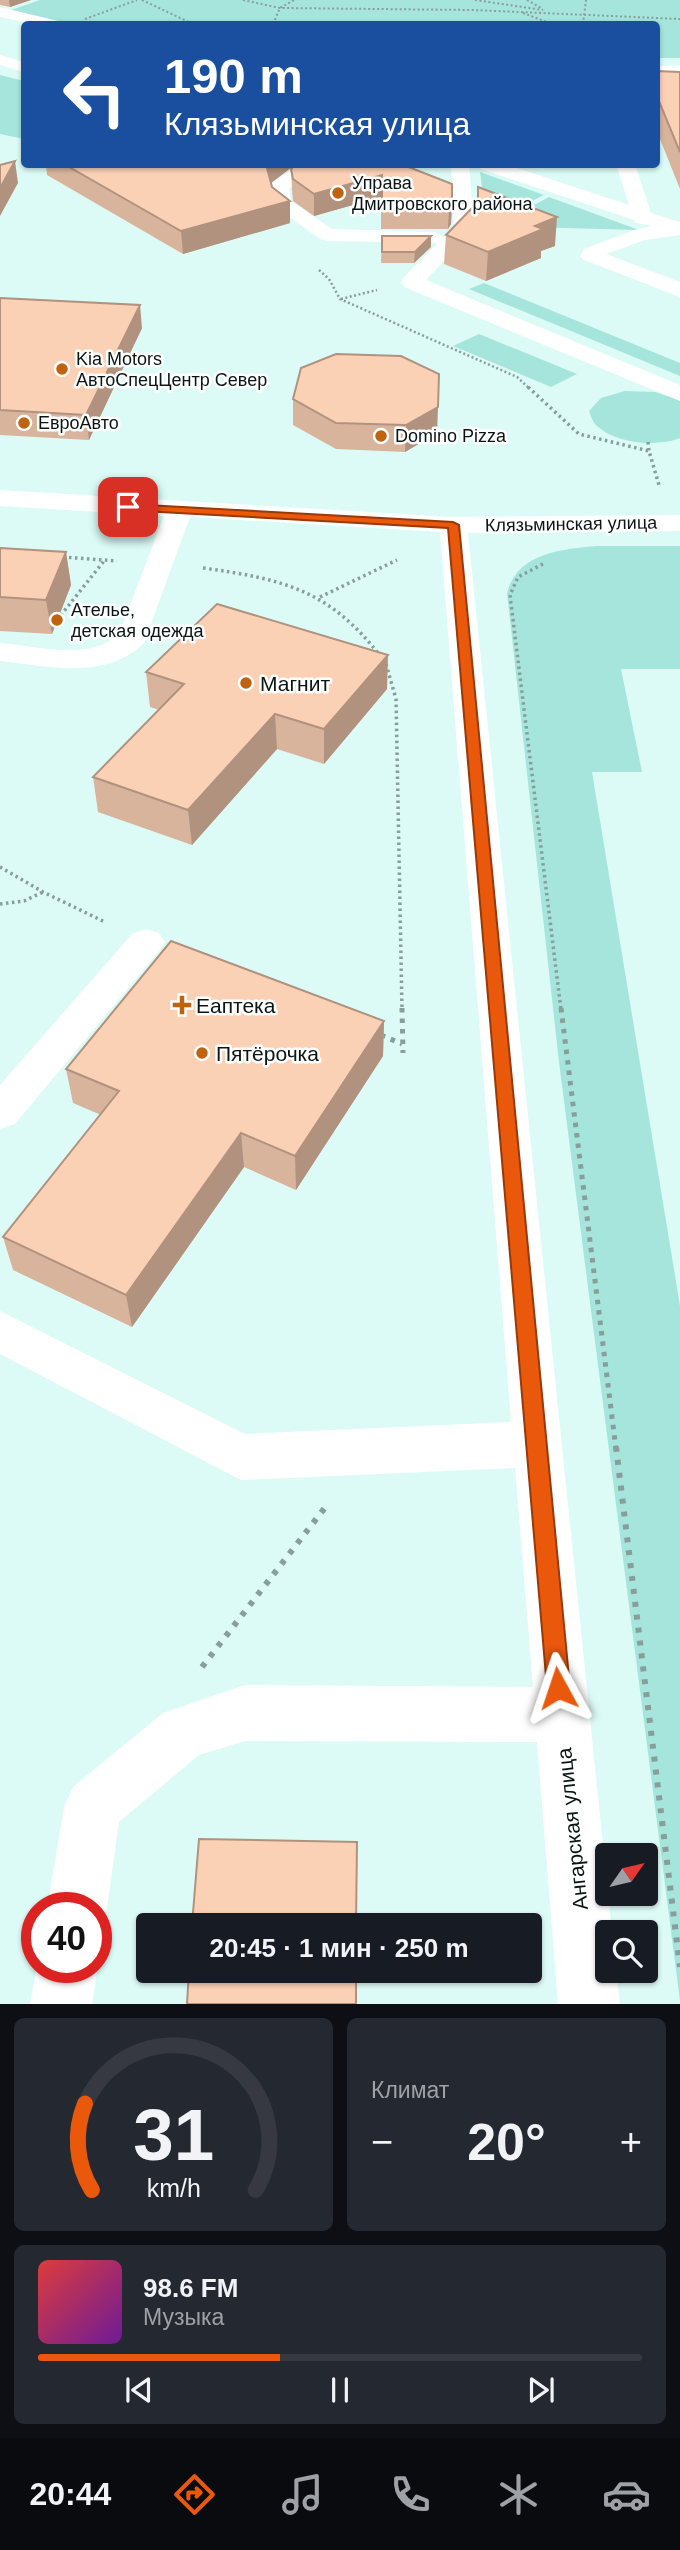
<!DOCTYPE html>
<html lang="ru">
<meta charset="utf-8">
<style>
:root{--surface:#171b24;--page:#242831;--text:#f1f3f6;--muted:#9ea1a6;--line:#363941;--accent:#ea580c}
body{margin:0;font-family:Arial,sans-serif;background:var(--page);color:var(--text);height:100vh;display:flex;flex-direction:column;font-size:26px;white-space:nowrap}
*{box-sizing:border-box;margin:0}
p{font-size:23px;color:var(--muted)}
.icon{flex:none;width:38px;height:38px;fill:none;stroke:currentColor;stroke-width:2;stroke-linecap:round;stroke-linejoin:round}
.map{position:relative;height:2004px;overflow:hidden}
.sheet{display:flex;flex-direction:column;gap:14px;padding:14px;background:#0d0f14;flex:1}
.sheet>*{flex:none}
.hud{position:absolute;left:21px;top:21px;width:639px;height:147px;border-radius:7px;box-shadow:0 2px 5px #0004;background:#1a4fa0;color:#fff;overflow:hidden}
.needle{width:46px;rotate:56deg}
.controls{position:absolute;left:595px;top:1843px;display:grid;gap:14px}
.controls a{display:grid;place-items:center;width:63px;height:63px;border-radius:7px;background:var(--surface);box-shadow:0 2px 5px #0004;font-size:35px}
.speed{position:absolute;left:21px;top:1892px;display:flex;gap:14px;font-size:35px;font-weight:700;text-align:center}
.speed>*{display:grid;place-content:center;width:91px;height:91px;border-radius:50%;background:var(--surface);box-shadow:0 2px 5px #0004;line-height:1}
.speed .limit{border:10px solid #d22;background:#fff;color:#111}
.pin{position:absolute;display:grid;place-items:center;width:60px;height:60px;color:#fff;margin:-30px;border-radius:14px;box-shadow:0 4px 10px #0006}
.me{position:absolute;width:77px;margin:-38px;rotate:355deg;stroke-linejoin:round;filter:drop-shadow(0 0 5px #0008)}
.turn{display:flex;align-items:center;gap:24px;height:147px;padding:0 28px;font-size:32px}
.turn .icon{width:91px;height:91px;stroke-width:2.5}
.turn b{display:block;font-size:49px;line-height:60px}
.big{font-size:52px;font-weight:700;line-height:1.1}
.sheet .tile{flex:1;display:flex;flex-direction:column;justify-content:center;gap:10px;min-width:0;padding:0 24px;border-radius:10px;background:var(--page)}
.sheet .dial{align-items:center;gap:0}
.dial svg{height:182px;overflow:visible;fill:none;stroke:var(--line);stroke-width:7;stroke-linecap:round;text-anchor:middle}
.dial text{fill:var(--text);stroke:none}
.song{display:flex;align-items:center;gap:21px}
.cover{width:84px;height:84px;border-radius:10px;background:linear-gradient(135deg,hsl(0 70% 55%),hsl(280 70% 35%))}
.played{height:7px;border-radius:4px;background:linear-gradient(90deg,var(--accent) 40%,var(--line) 40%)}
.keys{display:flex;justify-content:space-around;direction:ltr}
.heat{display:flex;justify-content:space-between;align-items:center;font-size:38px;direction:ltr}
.sheet .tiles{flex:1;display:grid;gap:14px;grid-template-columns:1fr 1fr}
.tile:last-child{grid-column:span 2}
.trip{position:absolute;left:136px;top:1913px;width:406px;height:70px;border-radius:7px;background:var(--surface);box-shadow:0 2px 5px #0004;font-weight:700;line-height:70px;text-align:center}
.tabs{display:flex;height:112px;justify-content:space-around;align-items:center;background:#090b0e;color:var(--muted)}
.tabs .icon{width:49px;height:49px}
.tabs .selected{color:var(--accent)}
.tabs b{font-size:32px;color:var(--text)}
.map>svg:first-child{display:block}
</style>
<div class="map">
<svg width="680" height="2004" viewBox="0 0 680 2004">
<rect width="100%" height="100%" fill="#dcfbf6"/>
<path fill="#a5e5dc" d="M 40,0 L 680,0 L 680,58 L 656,58 L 656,24 L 61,24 L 5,12 Z
M 0,75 L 24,81 L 24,139 L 0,134 Z
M 480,172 L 544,195 L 487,224 Z
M 549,197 L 639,230 L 491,226 L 538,210 L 534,205 Z
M 484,283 L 680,363 L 680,376 L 469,289 Z
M 479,334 L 577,374 L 551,387 L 453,346 Z
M 625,391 L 655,392 L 680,400 L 680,438 C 657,447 616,444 597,426 C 593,423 591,416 589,411 L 601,398 Z
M 597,546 L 680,546 L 680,669 L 621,669 L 642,772 L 592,772 L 680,1306 L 680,2001 L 559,1062 L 507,593 C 517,553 562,549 597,546 Z"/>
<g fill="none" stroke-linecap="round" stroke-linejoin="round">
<path stroke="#889e9b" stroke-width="2" stroke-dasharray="2 2.5" stroke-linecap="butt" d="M 142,0 L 193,24
M 243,0 L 280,8 L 473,10 L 680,19
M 475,0 L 543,10
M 527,0 L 541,8
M 523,13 L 552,24
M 85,19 L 137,0
M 273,24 L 280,8 L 294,0
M 583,24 L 586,0"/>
<path stroke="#889e9b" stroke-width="2.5" stroke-dasharray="2 2.5" stroke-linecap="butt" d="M 319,270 L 329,279 L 340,299 L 517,377 L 530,389
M 341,299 L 377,290"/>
<path stroke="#889e9b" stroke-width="3.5" stroke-dasharray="2.5 3.5" stroke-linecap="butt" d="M 528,387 L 579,434 L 649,451 L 659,485
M 648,442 L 649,451
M 63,557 L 117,561
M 543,564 L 518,577 L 510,595 L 561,1010
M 203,568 C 283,579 330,590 381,657
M 320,597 L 397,560
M 57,620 L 104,561
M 386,664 L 396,699 L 402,1010
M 0,867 L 43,892 L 105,922
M 0,904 L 24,901 L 43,892"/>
<path stroke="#889e9b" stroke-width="5" stroke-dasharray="4.5 6" stroke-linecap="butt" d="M 402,1008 L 403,1053
M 561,1008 L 616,1449
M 381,1035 L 402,1044"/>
<path stroke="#889e9b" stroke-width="6" stroke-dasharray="5 8" stroke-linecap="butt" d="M 616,1447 L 680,1967
M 202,1667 L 327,1505"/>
<path fill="#fff" fill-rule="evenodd" d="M 0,7 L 58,21 L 60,24 L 34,24 L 0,17 Z
M 0,55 L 24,62 L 24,72 L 0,65 Z
M 680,65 L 680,75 L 656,76 L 656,66 Z
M 300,164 L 323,164 L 289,189 L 291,201 L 332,229 L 434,232 L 444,237 L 454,225 L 451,164 L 469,164 L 474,225 L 469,234 L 426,280 L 680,385 L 680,401 L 404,287 L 401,282 L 404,277 L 438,243 L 327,241 L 320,239 L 272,204 L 269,187 L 272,183 Z
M 476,164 L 505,164 L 629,205 L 616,164 L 635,164 L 651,213 L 680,222 L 680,235 L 645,240 L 606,254 L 680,282 L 680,297 L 584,260 L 580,256 L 584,249 L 634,230 L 652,226 L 636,223 L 634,220 L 478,168 Z
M 0,490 L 453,517 L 680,515 L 680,531 L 468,533 L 612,1932 L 607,1932 L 607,1970 L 616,1970 L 620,2004 L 558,2004 L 537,1742 L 245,1741 L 199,1755 L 119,1822 L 107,1908 L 98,1929 L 96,1908 L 47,1908 L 64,1807 L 73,1787 L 163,1713 L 245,1685 L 533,1687 L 515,1468 L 241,1480 L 0,1354 L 0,1311 L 245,1434 L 511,1422 L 440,532 L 190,517 L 144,643 C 105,681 48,666 0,661 L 0,643 C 39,646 88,662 119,634 L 164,516 L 0,506 Z
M 146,929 L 159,933 L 165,942 L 159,951 L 15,1124 L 0,1129 L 0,1085 L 133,933 Z
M 96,1964 L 98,1967 L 92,2004 L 30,2004 L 37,1966 L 96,1967 Z"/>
</g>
<path fill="#d8b49d" d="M 0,0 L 31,0 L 10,7 L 0,5 Z
M 656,71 L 680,72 L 680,189 L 656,129 Z
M 46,164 L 296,164 L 271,183 L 272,187 L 290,201 L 290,223 L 183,254 L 47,175 Z
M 515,164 L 584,164 L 584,166 L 518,165 Z
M 291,169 L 452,202 L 451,224 L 448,229 L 381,229 L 381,197 L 314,216 L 293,201 L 292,190 Z
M 478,187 L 555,246 L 541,251 L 541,258 L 486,281 L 444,264 L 446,235 L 473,207 L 477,200 Z
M 382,236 L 431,236 L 431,247 L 414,263 L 381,263 Z
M 0,298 L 142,328 L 89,440 L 0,435 Z
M 301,368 L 437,433 L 405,452 L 336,449 L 293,425 L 293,399 Z
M 0,548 L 66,552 L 71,585 L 52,634 L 0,631 Z
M 146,672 L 387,689 L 324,764 L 277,749 L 192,845 L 98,812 L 93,777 L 159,710 L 150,707 Z
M 384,1021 L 383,1056 L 296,1190 L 244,1167 L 132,1327 L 13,1270 L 3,1237 L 101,1115 L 73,1103 L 66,1069 Z"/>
<path fill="#b0927f" d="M 9,0 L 31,0 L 10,7 Z
M 15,161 L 18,183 L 0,216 L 0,188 Z
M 266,164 L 296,164 L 267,186 Z
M 382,175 L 381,197 L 314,216 L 314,194 Z
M 290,201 L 290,223 L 183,254 L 181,231 Z
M 452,202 L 451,224 L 448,229 L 449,207 Z
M 557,217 L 555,246 L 541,251 L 541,258 L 486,281 L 488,252 L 535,226 Z
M 431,236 L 431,247 L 414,263 L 415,252 Z
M 140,305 L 142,328 L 89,440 L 86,415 Z
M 438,407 L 437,433 L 405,452 L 406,425 Z
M 66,552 L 71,585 L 52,634 L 46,600 Z
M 388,655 L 387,689 L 324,764 L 324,729 Z
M 275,714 L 277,749 L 192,845 L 188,810 Z
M 384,1021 L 383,1056 L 296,1190 L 295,1156 Z
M 241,1133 L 244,1167 L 132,1327 L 126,1295 Z"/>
<path fill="#fbd1b6" stroke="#b0927f" stroke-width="2" d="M 656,71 L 680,72 L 680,152 L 656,94 Z
M 15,161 L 0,188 L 0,165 Z
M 64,164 L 266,164 L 272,187 L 290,201 L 181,231 Z
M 297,164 L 401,164 L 452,184 L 452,202 L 449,207 L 382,207 L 382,175 L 314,194 L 293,179 L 291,169 Z
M 478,187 L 557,217 L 535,226 L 543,229 L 488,252 L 446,235 L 473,207 L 478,198 Z
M 382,236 L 431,236 L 415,252 L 382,252 Z
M 0,298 L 140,305 L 86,415 L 0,410 Z
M 336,354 L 401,356 L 439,374 L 438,407 L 406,425 L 336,423 L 293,399 L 301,368 Z
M 0,548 L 66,552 L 46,600 L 0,597 Z
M 217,604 L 388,655 L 324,729 L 275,714 L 188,810 L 93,777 L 184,684 L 146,672 Z
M 171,941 L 384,1021 L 295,1156 L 241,1133 L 126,1295 L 3,1237 L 119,1091 L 66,1069 Z
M 199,1839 L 357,1842 L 356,1925 L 192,1925 Z
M 189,1970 L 356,1970 L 356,2004 L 187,2004 Z"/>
<path fill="#ea580c" stroke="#983908" stroke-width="2" d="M 128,504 L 453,522 L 459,525 L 570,1688 L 566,1696 L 558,1699 L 550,1696 L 547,1688 L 448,528 L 124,510 L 122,507 Z"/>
<g fill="#bf630f" stroke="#fff" stroke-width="2.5">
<circle cx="338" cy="193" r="7"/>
<circle cx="62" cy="369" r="7"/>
<circle cx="24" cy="423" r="7"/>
<circle cx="381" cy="436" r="7"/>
<circle cx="57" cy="620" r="7"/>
<circle cx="246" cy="683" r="7"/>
<path d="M178.5 994.5h7v7h7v7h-7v7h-7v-7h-7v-7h7z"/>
<circle cx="202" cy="1053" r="7"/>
</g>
<g text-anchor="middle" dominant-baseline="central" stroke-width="5" stroke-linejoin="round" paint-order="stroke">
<g font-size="18" fill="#0b1614" stroke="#fff" text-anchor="start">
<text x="352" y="183">Управа<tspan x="352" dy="21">Дмитровского района</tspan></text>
<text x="76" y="359">Kia Motors<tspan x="76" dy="21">АвтоСпецЦентр Север</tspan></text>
<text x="38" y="423">ЕвроАвто</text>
<text x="395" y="436">Domino Pizza</text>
<text x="71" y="610">Ателье,<tspan x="71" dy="21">детская одежда</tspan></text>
</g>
<g font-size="18" fill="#0b1614" stroke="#fff">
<text transform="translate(571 524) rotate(-1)">Клязьминская улица</text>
</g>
<g font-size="21" fill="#0b1614" stroke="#fff" text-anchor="start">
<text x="260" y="683">Магнит</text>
<text x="196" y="1005">Еаптека</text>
<text x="216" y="1053">Пятёрочка</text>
</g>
<g font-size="21" fill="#0b1614" stroke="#fff">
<text transform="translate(572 1829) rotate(-96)">Ангарская улица</text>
</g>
</g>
</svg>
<div class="controls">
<a><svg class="needle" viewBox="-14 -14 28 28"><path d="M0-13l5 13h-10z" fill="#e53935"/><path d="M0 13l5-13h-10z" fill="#9ea1a6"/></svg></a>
<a><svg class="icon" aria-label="search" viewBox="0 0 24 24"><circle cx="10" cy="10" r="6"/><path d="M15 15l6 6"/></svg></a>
</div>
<div class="speed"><div class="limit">40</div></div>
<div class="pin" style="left:128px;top:507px;background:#d93025"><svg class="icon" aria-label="arrive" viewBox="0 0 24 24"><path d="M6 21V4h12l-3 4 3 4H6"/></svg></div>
<svg class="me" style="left:558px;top:1688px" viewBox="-20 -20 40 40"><path d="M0-17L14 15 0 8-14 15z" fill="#ea580c" stroke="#fff" stroke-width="4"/></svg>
<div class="trip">20:45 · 1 мин · 250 m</div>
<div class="hud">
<div class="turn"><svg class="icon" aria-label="left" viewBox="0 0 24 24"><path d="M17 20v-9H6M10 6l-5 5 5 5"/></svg><div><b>190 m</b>Клязьминская улица</div></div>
</div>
</div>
<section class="sheet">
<div class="tiles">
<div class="tile dial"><svg viewBox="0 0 100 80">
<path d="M14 69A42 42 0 1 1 86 69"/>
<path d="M14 69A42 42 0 0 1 11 31" stroke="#ea580c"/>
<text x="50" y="56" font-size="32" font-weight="700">31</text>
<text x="50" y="72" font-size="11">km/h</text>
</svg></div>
<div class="tile"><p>Климат</p>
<div class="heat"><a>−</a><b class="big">20°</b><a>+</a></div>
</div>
<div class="tile">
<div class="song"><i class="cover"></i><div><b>98.6 FM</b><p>Музыка</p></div></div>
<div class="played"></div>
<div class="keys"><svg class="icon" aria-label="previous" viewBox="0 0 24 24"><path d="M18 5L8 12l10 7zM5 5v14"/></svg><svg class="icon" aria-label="pause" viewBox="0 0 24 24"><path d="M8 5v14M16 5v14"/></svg><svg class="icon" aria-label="next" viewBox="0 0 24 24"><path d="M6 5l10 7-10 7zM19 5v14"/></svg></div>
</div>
</div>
</section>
<nav class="tabs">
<b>20:44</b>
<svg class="icon selected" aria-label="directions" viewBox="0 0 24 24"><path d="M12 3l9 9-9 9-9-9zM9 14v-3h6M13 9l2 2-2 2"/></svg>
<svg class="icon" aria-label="music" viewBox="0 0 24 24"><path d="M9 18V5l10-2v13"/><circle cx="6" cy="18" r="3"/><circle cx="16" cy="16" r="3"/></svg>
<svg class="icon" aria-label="phone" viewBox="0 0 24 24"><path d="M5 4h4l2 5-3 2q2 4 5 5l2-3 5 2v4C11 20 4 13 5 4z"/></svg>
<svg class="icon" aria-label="climate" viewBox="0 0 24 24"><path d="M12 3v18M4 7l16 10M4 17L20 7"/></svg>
<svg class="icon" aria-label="car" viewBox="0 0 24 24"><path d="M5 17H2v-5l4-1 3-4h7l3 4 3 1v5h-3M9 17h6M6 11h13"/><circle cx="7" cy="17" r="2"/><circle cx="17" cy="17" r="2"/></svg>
</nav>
